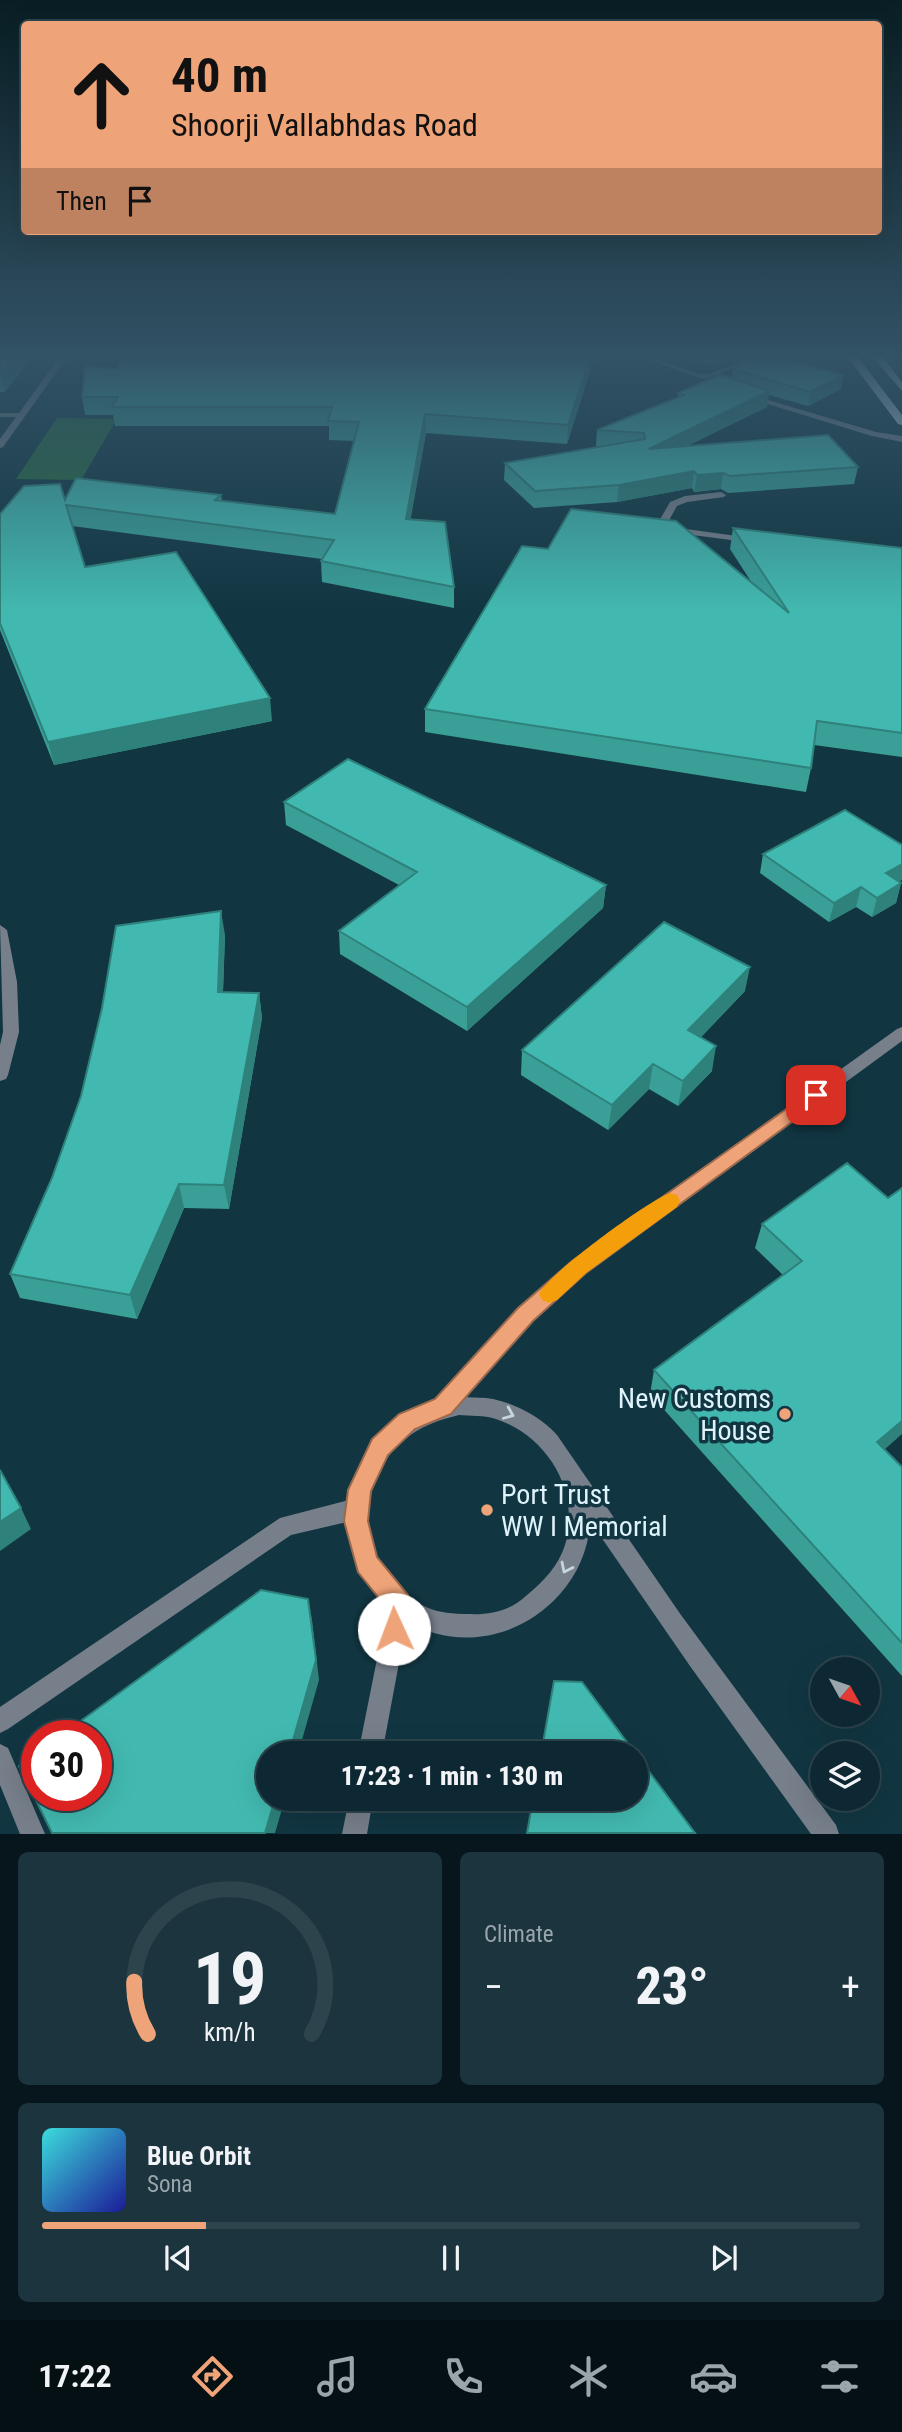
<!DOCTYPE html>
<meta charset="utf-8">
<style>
:root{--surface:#0d2832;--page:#1b343e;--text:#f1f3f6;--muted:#9aa6ac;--line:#2d444d;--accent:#efa378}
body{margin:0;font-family:"Roboto Condensed",sans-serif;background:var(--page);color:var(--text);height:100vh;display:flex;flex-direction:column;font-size:26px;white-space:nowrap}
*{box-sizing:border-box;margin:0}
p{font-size:23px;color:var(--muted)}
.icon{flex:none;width:38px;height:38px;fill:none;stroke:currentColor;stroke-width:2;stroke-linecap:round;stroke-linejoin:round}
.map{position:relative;height:1834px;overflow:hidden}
.sheet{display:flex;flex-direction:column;gap:18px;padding:18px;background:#07161c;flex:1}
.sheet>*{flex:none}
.banner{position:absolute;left:21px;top:21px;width:861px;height:214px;border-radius:7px;box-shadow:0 7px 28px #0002,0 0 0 2px var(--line);background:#efa378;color:#111;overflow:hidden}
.needle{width:46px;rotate:130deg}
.fabs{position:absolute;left:810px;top:1657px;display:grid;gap:14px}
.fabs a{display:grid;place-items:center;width:70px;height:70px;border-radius:50%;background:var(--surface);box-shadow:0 7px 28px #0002,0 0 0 2px var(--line);font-size:35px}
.speed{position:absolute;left:21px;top:1720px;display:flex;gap:14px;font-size:35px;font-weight:700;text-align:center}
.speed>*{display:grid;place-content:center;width:91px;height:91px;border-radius:50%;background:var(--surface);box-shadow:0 7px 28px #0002,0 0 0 2px var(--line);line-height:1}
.speed .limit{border:10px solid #d22;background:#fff;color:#111}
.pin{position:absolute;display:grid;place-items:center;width:60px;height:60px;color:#fff;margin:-30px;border-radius:14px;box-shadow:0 4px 10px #0006}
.me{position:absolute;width:77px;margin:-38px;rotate:358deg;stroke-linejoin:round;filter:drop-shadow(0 0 5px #0008)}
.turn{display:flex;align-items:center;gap:24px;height:147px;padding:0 35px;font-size:32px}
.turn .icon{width:91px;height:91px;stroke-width:2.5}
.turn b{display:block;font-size:49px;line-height:60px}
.then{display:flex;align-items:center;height:66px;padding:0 35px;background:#0003;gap:14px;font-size:26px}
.big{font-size:52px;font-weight:800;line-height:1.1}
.sheet .widget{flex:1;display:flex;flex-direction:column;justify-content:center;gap:10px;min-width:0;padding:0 24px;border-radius:10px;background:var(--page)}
.sheet .dial{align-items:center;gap:0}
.dial svg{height:182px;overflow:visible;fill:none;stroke:var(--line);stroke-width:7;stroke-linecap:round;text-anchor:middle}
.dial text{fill:var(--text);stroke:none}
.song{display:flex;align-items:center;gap:21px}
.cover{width:84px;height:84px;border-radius:10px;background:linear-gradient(135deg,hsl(180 70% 55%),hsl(240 70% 35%))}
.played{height:7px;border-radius:4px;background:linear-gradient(90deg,var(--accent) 20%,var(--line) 20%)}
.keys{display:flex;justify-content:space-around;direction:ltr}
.heat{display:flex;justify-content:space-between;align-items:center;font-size:38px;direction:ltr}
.sheet .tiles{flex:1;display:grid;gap:18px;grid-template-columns:1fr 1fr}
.widget:last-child{grid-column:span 2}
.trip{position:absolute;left:256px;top:1741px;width:392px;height:70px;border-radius:35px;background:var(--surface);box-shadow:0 7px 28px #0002,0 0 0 2px var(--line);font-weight:800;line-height:70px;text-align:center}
.tabs{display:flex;height:112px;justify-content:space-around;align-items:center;background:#051014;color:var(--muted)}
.tabs .icon{width:49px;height:49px}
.tabs .active{color:var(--accent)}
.tabs b{font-size:32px;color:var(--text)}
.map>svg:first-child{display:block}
</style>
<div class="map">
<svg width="902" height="1834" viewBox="0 0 902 1834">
<rect width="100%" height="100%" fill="#113642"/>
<path fill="#27693f" d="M 57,418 L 117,419 L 81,480 L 16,479 Z"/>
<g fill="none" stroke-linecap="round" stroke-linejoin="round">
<path fill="#777f8b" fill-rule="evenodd" d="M 60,356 L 68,356 L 3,447 L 0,448 L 0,439 L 16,417 L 0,417 L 0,413 L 19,413 Z
M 636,356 C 659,355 679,370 701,374 C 717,376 745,355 766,356 L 704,379 Z
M 748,394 L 876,432 L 902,436 L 902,442 L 872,436 L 748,398 Z
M 721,492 L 726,495 L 724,497 L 687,502 L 677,506 L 668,522 L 679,528 L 751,538 L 756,541 L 754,543 L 677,533 L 658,523 L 670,502 L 685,496 Z
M 0,925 L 7,930 L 17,982 L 19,1032 L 8,1075 L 6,1079 L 0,1081 L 0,1045 L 3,1032 Z
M 0,1744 L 8,1748 L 45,1834 L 20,1834 L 0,1785 Z"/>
<path fill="#777f8b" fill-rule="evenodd" d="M 399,1593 L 407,1596 L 410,1604 L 382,1754 L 358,1754 L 388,1604 L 391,1596 Z
M 349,1799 L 373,1799 L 367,1834 L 342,1834 Z"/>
<path fill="#777f8b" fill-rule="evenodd" d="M 902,1027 L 902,1041 L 585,1273 L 533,1321 L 465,1397 C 474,1398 484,1397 493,1399 C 516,1404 541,1417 557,1435 L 681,1615 L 836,1825 L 839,1834 L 811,1834 L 690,1666 L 590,1521 C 589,1548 578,1574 560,1594 C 502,1659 404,1650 361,1574 C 352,1559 349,1538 347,1522 L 291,1535 L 8,1729 L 0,1733 L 0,1707 L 280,1518 L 349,1500 C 354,1455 391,1414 435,1403 L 519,1309 L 573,1261 L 897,1029 ZM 459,1415 C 470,1416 484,1415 496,1419 C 547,1436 581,1491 565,1545 C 559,1565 543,1582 527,1595 C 510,1611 491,1615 468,1614 C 454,1614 439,1613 426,1607 C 413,1601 403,1591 394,1580 C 388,1574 381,1567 377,1559 C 357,1521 372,1465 405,1439 C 421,1426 439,1420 459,1415 Z"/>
<path fill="#bccee7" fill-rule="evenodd" d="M 847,356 L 857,356 L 902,415 L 902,425 L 898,424 Z
M 872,356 L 882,356 L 902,382 L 902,391 Z"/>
</g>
<path fill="#399f97" d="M 0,356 L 5,392 L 0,392 Z
M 120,356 L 611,356 L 593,362 L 567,444 L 426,433 L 410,520 L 454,587 L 454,608 L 322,582 L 321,561 L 322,559 L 72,526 L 85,567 L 272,721 L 54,765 L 0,630 L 0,514 L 65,500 L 221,495 L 222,501 L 335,514 L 354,441 L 329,440 L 329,426 L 115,426 L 113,415 L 85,415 L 82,397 L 118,369 Z
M 675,356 L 740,356 L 714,365 L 680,358 Z
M 733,369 L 843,375 L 841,389 L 808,406 L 769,395 L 767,407 L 687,446 L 858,467 L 854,484 L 728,493 L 721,489 L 694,492 L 692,488 L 617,502 L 534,508 L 504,480 L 505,463 L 603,446 L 596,446 L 597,430 L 678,397 L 678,393 L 732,379 Z
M 733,528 L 902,548 L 902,757 L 814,745 L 811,768 L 806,792 L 425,732 L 425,709 L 752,583 L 730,549 Z
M 284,802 L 606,885 L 603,908 L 467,1031 L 340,954 L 339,931 L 399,885 L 286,825 Z
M 763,854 L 899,882 L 901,883 L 896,903 L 872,917 L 856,907 L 829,922 L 760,873 Z
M 225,935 L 223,992 L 259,993 L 262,1018 L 229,1209 L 184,1208 L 137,1319 L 20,1298 L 10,1274 Z
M 745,991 L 701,1037 L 712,1071 L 678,1106 L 649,1089 L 608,1130 L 521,1075 L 522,1050 Z
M 847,1163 L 885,1449 L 902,1467 L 902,1676 L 650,1394 L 654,1370 L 783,1275 L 755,1248 L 762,1224 Z"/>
<path fill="#2e827b" d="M 16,356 L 34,356 L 5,392 L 1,375 Z
M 591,356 L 611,356 L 593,362 L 567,444 L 568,425 Z
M 716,356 L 740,356 L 714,365 Z
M 843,375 L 841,389 L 808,406 L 810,392 Z
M 769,391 L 767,407 L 647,465 L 649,449 Z
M 425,414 L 426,433 L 407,540 L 406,519 Z
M 694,471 L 692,488 L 617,502 L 619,485 Z
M 723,473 L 721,489 L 694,492 L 697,475 Z
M 270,698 L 272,721 L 54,765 L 48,742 Z
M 902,864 L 902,880 L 881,893 L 886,873 Z
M 901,883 L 896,903 L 872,917 L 877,898 Z
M 606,885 L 603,908 L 467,1031 L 467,1007 Z
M 861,887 L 856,907 L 829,922 L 834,903 Z
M 221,911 L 225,935 L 222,1017 L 218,992 Z
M 750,967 L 745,991 L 684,1055 L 688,1030 Z
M 259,993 L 262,1018 L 229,1209 L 224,1185 Z
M 716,1046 L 712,1071 L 678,1106 L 683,1081 Z
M 653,1064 L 649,1089 L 608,1130 L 612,1105 Z
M 179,1184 L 184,1208 L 137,1319 L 130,1295 Z
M 902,1421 L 902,1434 L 867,1465 L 877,1442 Z
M 21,1508 L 31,1529 L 0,1551 L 0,1522 Z
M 308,1599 L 312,1620 L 319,1680 L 298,1754 L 289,1754 Z
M 275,1799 L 285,1799 L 275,1833 L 265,1833 Z"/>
<path fill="#42b9b0" stroke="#2e827b" stroke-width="2" d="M 0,356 L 16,356 L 1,375 L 0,375 Z
M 120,356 L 591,356 L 568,425 L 425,414 L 406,519 L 445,522 L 454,587 L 321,561 L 334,540 L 66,505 L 85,567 L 176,552 L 270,698 L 48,742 L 0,623 L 0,514 L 24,486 L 60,484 L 65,500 L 76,478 L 221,495 L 215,500 L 335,514 L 359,422 L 328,421 L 332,407 L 112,407 L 118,397 L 82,397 L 85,366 L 118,369 Z
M 763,356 L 776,356 L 843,375 L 810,392 L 733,369 Z
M 720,374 L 769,391 L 649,449 L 828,435 L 858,467 L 730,476 L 723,473 L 697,475 L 694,471 L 619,485 L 535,491 L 505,463 L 645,439 L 644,433 L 597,430 L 684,395 L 678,393 Z
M 571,509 L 676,521 L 789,613 L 733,528 L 902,548 L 902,733 L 817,721 L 811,768 L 425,709 L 522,546 L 548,549 Z
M 348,759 L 606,885 L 467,1007 L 339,931 L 417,872 L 284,802 Z
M 845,810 L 902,845 L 902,864 L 886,873 L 901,883 L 877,898 L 861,887 L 834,903 L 763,854 Z
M 221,911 L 218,992 L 259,993 L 224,1185 L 179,1184 L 130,1295 L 10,1274 L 52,1178 L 81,1096 L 102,1008 L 116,926 Z
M 664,922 L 750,967 L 688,1030 L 716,1046 L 683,1081 L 653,1064 L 612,1105 L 522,1050 Z
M 847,1163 L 888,1198 L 902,1188 L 902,1421 L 877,1442 L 902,1467 L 902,1643 L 654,1370 L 802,1261 L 762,1224 Z
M 0,1470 L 21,1508 L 0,1522 Z
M 261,1590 L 308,1599 L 316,1660 L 289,1754 L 268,1754 L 268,1799 L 275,1799 L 265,1833 L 52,1833 L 19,1766 L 37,1753 L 37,1796 L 96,1796 L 96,1736 L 60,1736 Z
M 554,1681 L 582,1682 L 695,1833 L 527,1833 L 533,1799 L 635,1799 L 635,1754 L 541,1754 Z"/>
<defs><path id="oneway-chevron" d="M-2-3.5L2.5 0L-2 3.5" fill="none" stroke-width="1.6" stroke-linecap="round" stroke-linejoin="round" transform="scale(1.75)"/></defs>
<g stroke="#c5d6de">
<use href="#oneway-chevron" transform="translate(509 1414) rotate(23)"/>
<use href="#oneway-chevron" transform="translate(566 1568) rotate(116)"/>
</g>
<linearGradient id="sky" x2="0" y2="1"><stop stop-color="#091e24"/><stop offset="0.58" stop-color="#325265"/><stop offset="1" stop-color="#325265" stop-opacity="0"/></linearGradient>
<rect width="902" height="612" fill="url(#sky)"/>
<path fill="#efa378" stroke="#9b6a4e" stroke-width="2" d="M 816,1088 L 822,1090 L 825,1095 L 822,1100 L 586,1273 L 533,1321 L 451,1414 L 415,1429 L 388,1455 L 371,1491 L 368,1521 L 377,1557 L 408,1595 L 411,1604 L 403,1638 L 394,1642 L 385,1638 L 381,1629 L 386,1607 L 358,1572 L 344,1521 L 348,1490 L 372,1439 L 399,1414 L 435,1399 L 518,1308 L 572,1261 Z"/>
<path fill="#f59e0b" d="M 670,1193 L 677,1195 L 680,1201 L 677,1207 L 586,1273 L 557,1300 L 549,1303 L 542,1300 L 539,1294 C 548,1274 649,1200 670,1193 Z"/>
<g fill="#efa378" stroke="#113642" stroke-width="2.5">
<circle cx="785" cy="1414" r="7"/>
<circle cx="487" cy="1510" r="7"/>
</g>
<g text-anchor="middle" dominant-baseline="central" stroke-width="7" stroke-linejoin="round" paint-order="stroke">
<g font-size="28" fill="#dff3fa" stroke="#113642" text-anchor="end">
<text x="771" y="1398">New Customs<tspan x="771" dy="32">House</tspan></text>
<text x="501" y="1494" text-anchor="start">Port Trust<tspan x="501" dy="32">WW I Memorial</tspan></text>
</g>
</g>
</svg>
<div class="fabs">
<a><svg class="needle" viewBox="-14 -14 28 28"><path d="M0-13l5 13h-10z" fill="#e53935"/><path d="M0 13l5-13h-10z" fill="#9aa6ac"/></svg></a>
<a><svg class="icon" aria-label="layers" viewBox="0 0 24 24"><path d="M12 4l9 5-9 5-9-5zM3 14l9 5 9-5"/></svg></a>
</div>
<div class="speed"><div class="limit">30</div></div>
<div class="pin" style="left:816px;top:1095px;background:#d93025"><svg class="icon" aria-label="arrive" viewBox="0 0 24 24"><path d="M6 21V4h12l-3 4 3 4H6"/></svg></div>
<svg class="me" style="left:394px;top:1629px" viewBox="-20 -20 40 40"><circle r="19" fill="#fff"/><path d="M0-13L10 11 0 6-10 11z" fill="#efa378"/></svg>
<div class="trip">17:23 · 1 min · 130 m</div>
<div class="banner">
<div class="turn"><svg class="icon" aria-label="ahead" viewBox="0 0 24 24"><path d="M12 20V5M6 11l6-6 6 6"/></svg><div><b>40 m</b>Shoorji Vallabhdas Road</div></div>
<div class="then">Then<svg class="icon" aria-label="arrive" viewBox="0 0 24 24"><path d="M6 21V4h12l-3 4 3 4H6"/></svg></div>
</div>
</div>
<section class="sheet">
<div class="tiles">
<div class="widget dial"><svg viewBox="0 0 100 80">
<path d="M14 69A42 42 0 1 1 86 69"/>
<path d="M14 69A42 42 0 0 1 8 46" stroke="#efa378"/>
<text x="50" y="56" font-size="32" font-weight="700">19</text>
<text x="50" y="72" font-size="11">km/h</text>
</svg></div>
<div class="widget"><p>Climate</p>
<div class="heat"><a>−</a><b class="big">23°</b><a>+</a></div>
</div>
<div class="widget">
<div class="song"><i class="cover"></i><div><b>Blue Orbit</b><p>Sona</p></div></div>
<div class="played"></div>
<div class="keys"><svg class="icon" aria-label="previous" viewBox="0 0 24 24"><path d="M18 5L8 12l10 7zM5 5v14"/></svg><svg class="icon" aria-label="pause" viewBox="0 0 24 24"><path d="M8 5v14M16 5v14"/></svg><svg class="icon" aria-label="next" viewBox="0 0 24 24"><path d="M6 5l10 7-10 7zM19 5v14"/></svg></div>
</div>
</div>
</section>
<nav class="tabs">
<b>17:22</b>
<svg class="icon active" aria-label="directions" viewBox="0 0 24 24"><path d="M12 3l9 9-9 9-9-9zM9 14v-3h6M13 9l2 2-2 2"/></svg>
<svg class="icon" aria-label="music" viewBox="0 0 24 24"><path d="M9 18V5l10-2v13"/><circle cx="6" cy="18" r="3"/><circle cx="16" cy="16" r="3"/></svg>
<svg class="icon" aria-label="phone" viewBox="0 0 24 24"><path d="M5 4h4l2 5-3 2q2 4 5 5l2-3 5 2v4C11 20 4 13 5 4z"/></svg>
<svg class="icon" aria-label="climate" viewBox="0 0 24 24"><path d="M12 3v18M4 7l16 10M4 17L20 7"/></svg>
<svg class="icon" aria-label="car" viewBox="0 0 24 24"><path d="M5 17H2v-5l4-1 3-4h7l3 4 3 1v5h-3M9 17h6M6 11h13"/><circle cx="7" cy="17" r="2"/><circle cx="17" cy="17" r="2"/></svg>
<svg class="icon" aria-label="filters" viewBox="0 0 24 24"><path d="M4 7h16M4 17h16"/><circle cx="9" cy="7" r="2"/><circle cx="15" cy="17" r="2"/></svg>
</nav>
